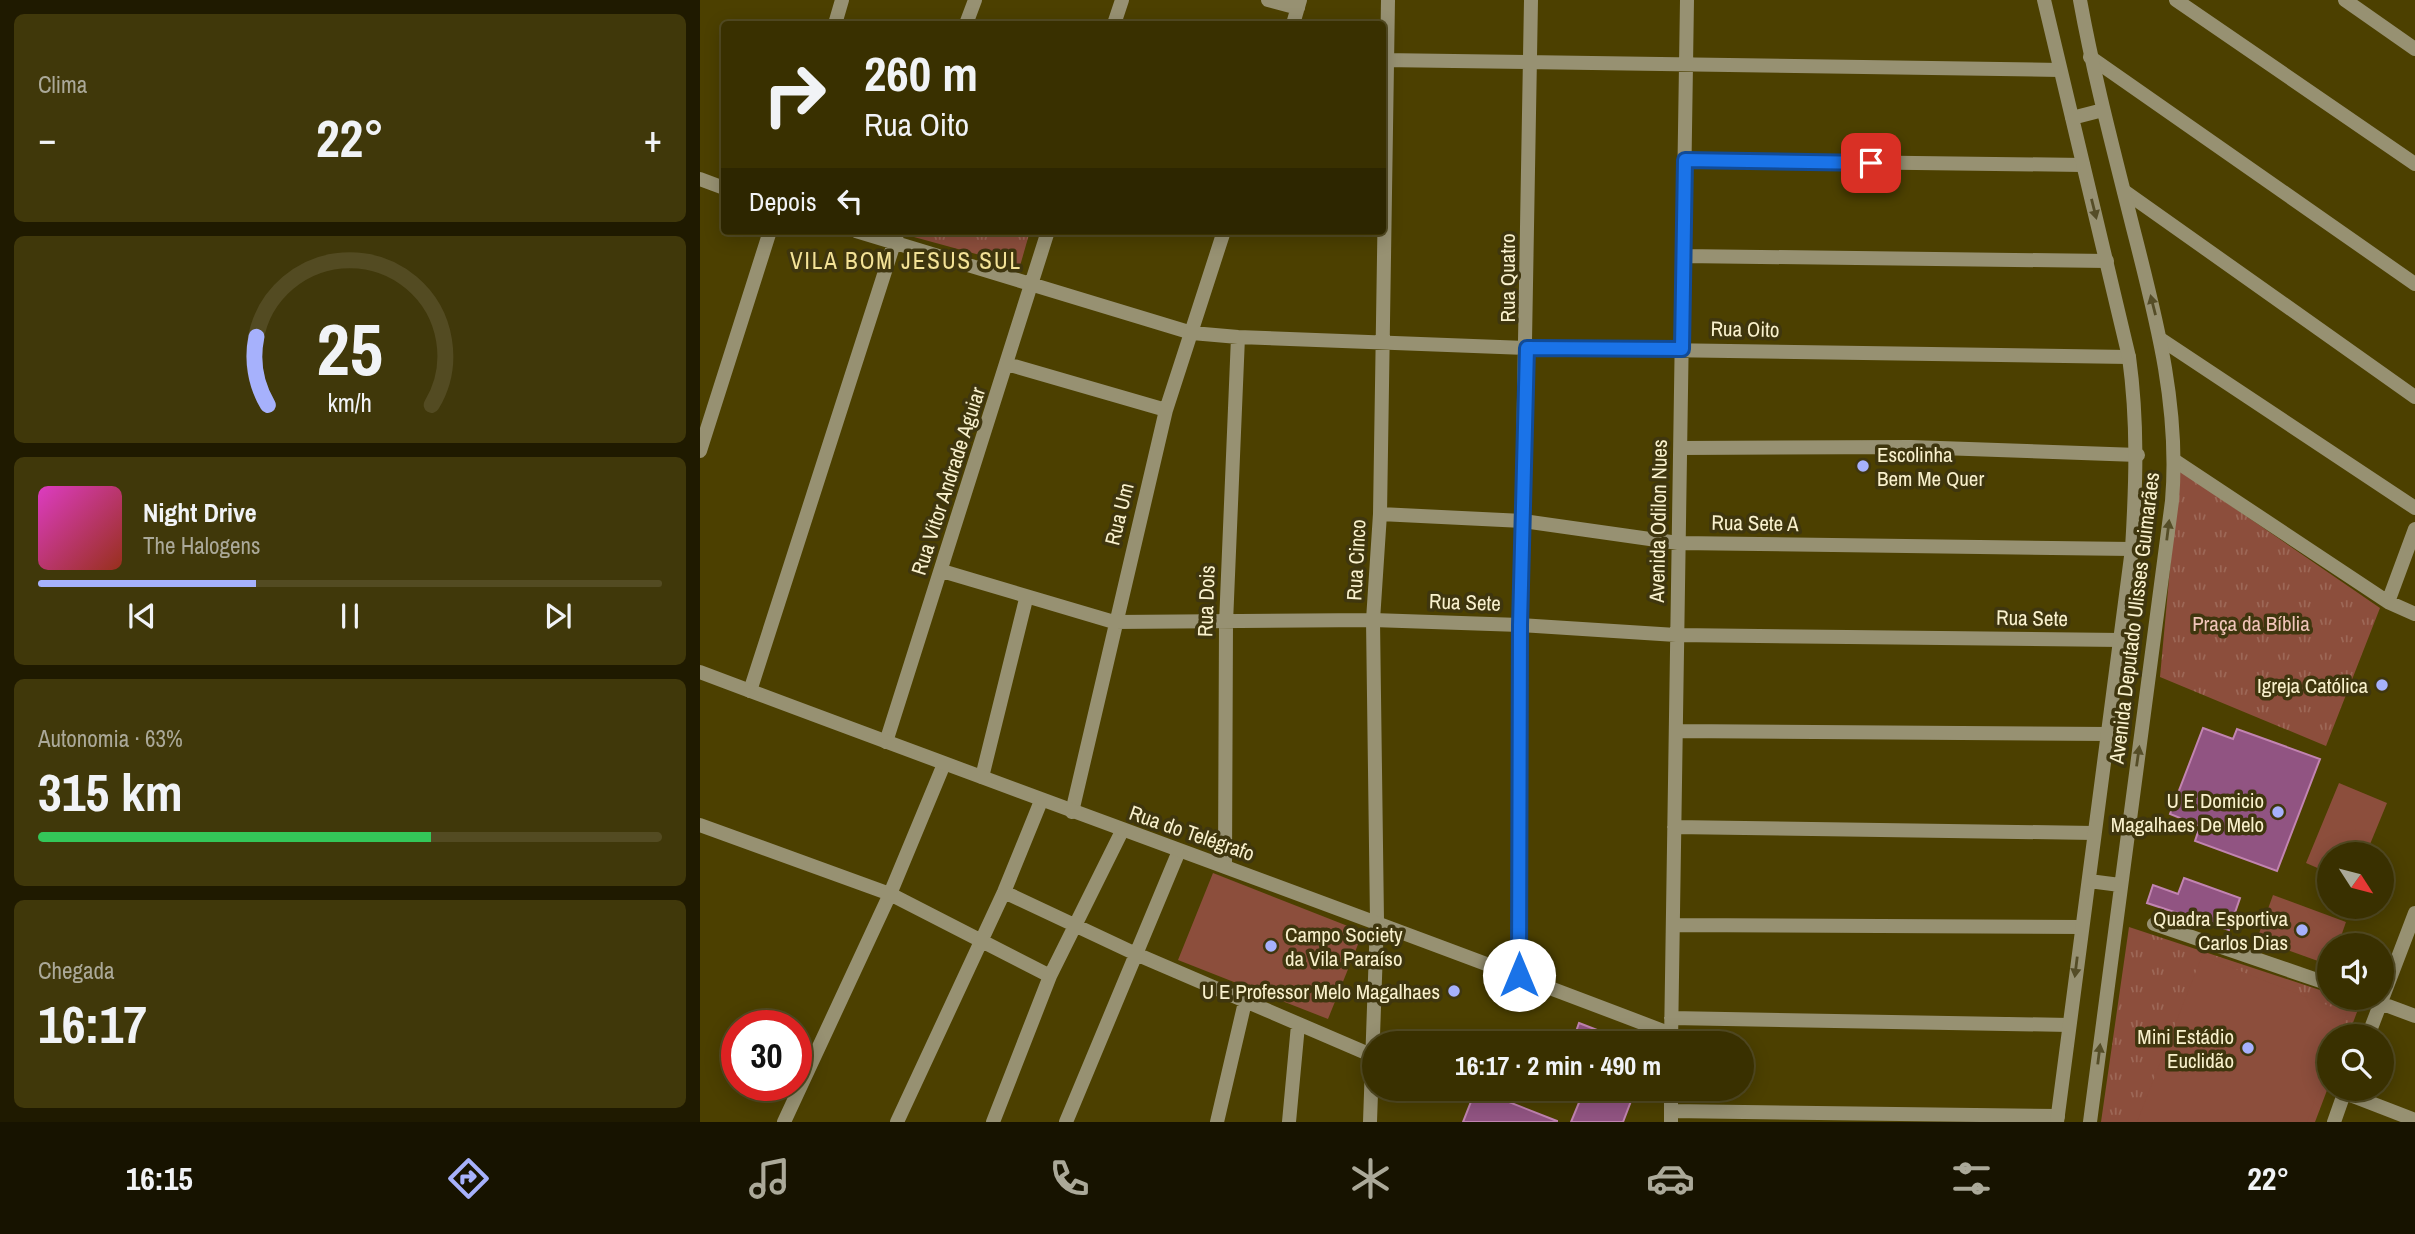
<!DOCTYPE html>
<html lang="pt">
<meta charset="utf-8">
<style>
:root{--surface:#393000;--page:#40380a;--text:#f1f3f6;--muted:#aba999;--line:#534b22;--accent:#a6b1fc}
body{margin:0;font-family:"Archivo Narrow",sans-serif;background:var(--page);color:var(--text);height:100vh;display:flex;flex-direction:column;font-size:26px;white-space:nowrap}
*{box-sizing:border-box;margin:0}
p{font-size:23px;color:var(--muted)}
.icon{flex:none;width:38px;height:38px;fill:none;stroke:currentColor;stroke-width:2;stroke-linecap:round;stroke-linejoin:round}
.map{position:relative;flex:1;overflow:hidden}
.side{display:flex;flex-direction:column;gap:14px;padding:14px;background:#1f1a00;width:700px}
.side>*{flex:none}
.hud{position:absolute;left:21px;top:21px;width:665px;height:214px;border-radius:7px;box-shadow:0 4px 18px #0003,0 0 0 2px var(--line);background:#393000;color:var(--text);overflow:hidden}
.needle{width:46px;rotate:126deg}
.controls{position:absolute;left:1617px;top:842px;display:grid;gap:14px}
.controls a{display:grid;place-items:center;width:77px;height:77px;border-radius:50%;background:var(--surface);box-shadow:0 4px 18px #0003,0 0 0 2px var(--line);font-size:35px}
.speed{position:absolute;left:21px;top:1010px;display:flex;gap:14px;font-size:35px;font-weight:700;text-align:center}
.speed>*{display:grid;place-content:center;width:91px;height:91px;border-radius:50%;background:var(--surface);box-shadow:0 4px 18px #0003,0 0 0 2px var(--line);line-height:1}
.speed .limit{border:10px solid #d22;background:#fff;color:#111}
.pin{position:absolute;display:grid;place-items:center;width:60px;height:60px;color:#fff;margin:-30px;border-radius:14px;box-shadow:0 4px 10px #0006}
.me{position:absolute;width:77px;margin:-38px;rotate:0deg;stroke-linejoin:round;filter:drop-shadow(0 0 5px #0008)}
.turn{display:flex;align-items:center;gap:24px;height:147px;padding:0 28px;font-size:32px}
.turn .icon{width:91px;height:91px;stroke-width:2.5}
.turn b{display:block;font-size:49px;line-height:60px}
.then{display:flex;align-items:center;height:66px;padding:0 28px;background:#0003;gap:14px;font-size:26px}
.big{font-size:52px;font-weight:800;line-height:1.1}
.side .card{flex:1;display:flex;flex-direction:column;justify-content:center;gap:10px;min-width:0;padding:0 24px;border-radius:10px;background:var(--page)}
.side .dial{align-items:center;gap:0}
.dial svg{height:182px;overflow:visible;fill:none;stroke:var(--line);stroke-width:7;stroke-linecap:round;text-anchor:middle}
.dial text{fill:var(--text);stroke:none}
.song{display:flex;align-items:center;gap:21px}
.cover{width:84px;height:84px;border-radius:10px;background:linear-gradient(135deg,hsl(310 70% 55%),hsl(10 70% 35%))}
.played{height:7px;border-radius:4px;background:linear-gradient(90deg,var(--accent) 35%,var(--line) 35%)}
.keys{display:flex;justify-content:space-around;direction:ltr}
.heat{display:flex;justify-content:space-between;align-items:center;font-size:38px;direction:ltr}
.charge{height:10px;border-radius:5px;background:linear-gradient(90deg,#34c759 63%,var(--line) 0)}
.trip{position:absolute;left:662px;top:1031px;width:392px;height:70px;border-radius:35px;background:var(--surface);box-shadow:0 4px 18px #0003,0 0 0 2px var(--line);font-weight:800;line-height:70px;text-align:center}
.tab-bar{display:flex;height:112px;justify-content:space-around;align-items:center;background:#171300;color:var(--muted)}
.tab-bar .icon{width:49px;height:49px}
.tab-bar .on{color:var(--accent)}
.tab-bar b{font-size:32px;color:var(--text)}
main{display:flex;flex:1;min-height:0}
.map>svg:first-child{display:block}
</style>
<main>
<section class="side">
<div class="card"><p>Clima</p>
<div class="heat"><a>−</a><b class="big">22°</b><a>+</a></div>
</div>
<div class="card dial"><svg viewBox="0 0 100 80">
<path d="M14 69A42 42 0 1 1 86 69"/>
<path d="M14 69A42 42 0 0 1 9 39" stroke="#a6b1fc"/>
<text x="50" y="56" font-size="32" font-weight="700">25</text>
<text x="50" y="72" font-size="11">km/h</text>
</svg></div>
<div class="card">
<div class="song"><i class="cover"></i><div><b>Night Drive</b><p>The Halogens</p></div></div>
<div class="played"></div>
<div class="keys"><svg class="icon" aria-label="previous" viewBox="0 0 24 24"><path d="M18 5L8 12l10 7zM5 5v14"/></svg><svg class="icon" aria-label="pause" viewBox="0 0 24 24"><path d="M8 5v14M16 5v14"/></svg><svg class="icon" aria-label="next" viewBox="0 0 24 24"><path d="M6 5l10 7-10 7zM19 5v14"/></svg></div>
</div>
<div class="card"><p>Autonomia · 63%</p><b class="big">315 km</b><div class="charge"></div></div>
<div class="card"><p>Chegada</p><b class="big">16:17</b></div>
</section>
<div class="map">
<svg width="1715" height="1122" viewBox="0 0 1715 1122">
<defs>
<pattern id="park-tufts" width="24" height="20" patternUnits="userSpaceOnUse" patternTransform="scale(1.75)"><rect width="24" height="20" fill="#8c4e3c"/><path d="M3 7l-1-3M5 7V3M7 7l1-3M15 17l-1-3M17 17v-4M19 17l1-3" fill="none" stroke="#9d6857"/></pattern>
</defs>
<rect width="100%" height="100%" fill="#4c4000"/>
<path fill="url(#park-tufts)" d="M 204,231 L 330,231 L 320,266 L 203,234 Z
M 1479,470 L 1680,608 L 1626,746 L 1460,677 Z
M 1429,927 L 1629,993 L 1629,998 L 1660,1004 L 1648,1036 L 1629,1036 L 1629,1085 L 1615,1122 L 1401,1122 Z"/>
<path fill="#8c4e3c" d="M 1639,783 L 1687,803 L 1666,854 L 1629,854 L 1629,873 L 1606,863 Z
M 513,873 L 663,932 L 628,1019 L 478,960 Z
M 1573,895 L 1646,922 L 1638,945 L 1629,945 L 1629,965 L 1557,939 Z
M 1502,956 L 1647,1013 L 1638,1036 L 1629,1036 L 1629,1061 L 1607,1122 L 1437,1122 Z"/>
<path fill="#915482" stroke="#c284b1" stroke-width="2" d="M 1503,728 L 1533,739 L 1537,729 L 1620,759 L 1577,871 L 1495,841 L 1500,826 L 1470,814 Z
M 1484,878 L 1540,898 L 1529,930 L 1447,903 L 1453,885 L 1478,894 Z
M 879,1023 L 928,1042 L 927,1043 L 872,1043 Z
M 885,1088 L 936,1088 L 923,1122 L 871,1122 Z
M 776,1089 L 857,1121 L 857,1122 L 763,1122 Z"/>
<g fill="none" stroke-linecap="round" stroke-linejoin="round">
<path stroke="#979172" stroke-width="14" d="M 568,0 L 598,8
M 1476,0 L 1715,164
M 1645,0 L 1715,49
M 135,24 L 142,0
M 266,24 L 275,0
M 414,24 L 422,0
M 593,24 L 600,0
M 1390,57 L 1715,284
M 682,60 L 1360,70
M 985,160 L 1383,165
M 0,179 L 24,188
M 1424,191 L 1715,397
M 156,231 L 492,333 L 538,337 L 827,348 L 1429,357
M 983,256 L 1407,261
M 1462,340 L 1715,508
M 307,364 L 466,410
M 980,448 L 1211,447 L 1438,455
M 0,451 L 70,231
M 1474,460 L 1688,602 L 1715,614
M 680,514 L 823,521 L 978,543 L 1432,549
M 242,571 L 414,622 L 673,620 L 820,625 L 976,635 L 1421,640
M 1688,602 L 1715,529
M 50,691 L 198,231
M 977,731 L 1408,734
M 186,742 L 348,231
M 282,777 L 326,599
M 372,812 L 466,410 L 524,231
M 0,825 L 190,894 L 350,976
M 974,827 L 1394,833
M 525,866 L 526,623 L 538,337
M 304,892 L 436,954 L 671,1055
M 1454,924 L 1629,984
M 973,925 L 1381,927
M 819,975 L 820,625 L 831,0
M 1667,998 L 1715,1016
M 971,1018 L 1369,1025
M 1668,1036 L 1715,913
M 971,1043 L 987,0
M 971,1088 L 971,1122
M 1645,1093 L 1715,1120
M 971,1111 L 1358,1116
M 84,1122 L 190,894 L 244,764
M 197,1122 L 304,892 L 341,801
M 293,1122 L 350,976 L 422,831
M 366,1122 L 479,851
M 517,1122 L 545,1002
M 589,1122 L 598,1025
M 670,1122 L 677,921 L 673,620 L 680,514 L 688,0
M 1634,1122 L 1646,1088"/>
<path stroke="#979172" stroke-width="14" d="M 1344,0 L 1429,357 C 1438,422 1436,483 1432,549 L 1357,1122
M 1380,0 C 1394,77 1414,152 1433,228 C 1456,318 1480,407 1472,501 L 1390,1122
M 1372,118 L 1403,110
M 0,672 C 323,794 648,910 971,1034
M 1389,881 L 1420,885"/>
</g>
<defs><path id="oneway-solid" d="M-6-.8H1V-3.2L6.5 0L1 3.2V.8H-6Z" transform="scale(1.75)"/></defs>
<g fill="#554d27">
<use href="#oneway-solid" transform="translate(1394 209) rotate(76)"/>
<use href="#oneway-solid" transform="translate(1453 305) rotate(-104)"/>
<use href="#oneway-solid" transform="translate(1468 530) rotate(-83)"/>
<use href="#oneway-solid" transform="translate(1438 756) rotate(-82)"/>
<use href="#oneway-solid" transform="translate(1376 967) rotate(97)"/>
<use href="#oneway-solid" transform="translate(1399 1054) rotate(-83)"/>
</g>
<g fill="none" stroke-linecap="round" stroke-linejoin="round">
<g stroke="#114b97" stroke-width="18">
<path id="route" d="M 819,975 L 820,625 L 827,348 L 982,349 L 985,160 L 1171,163"/>
</g>
<use href="#route" stroke="#1a73e8" stroke-width="12"/>
</g>
<g fill="#a6b1fc" stroke="#3f360e" stroke-width="2.5">
<circle cx="1163" cy="466" r="7"/>
<circle cx="1682" cy="685" r="7"/>
<circle cx="1578" cy="812" r="7"/>
<circle cx="1602" cy="930" r="7"/>
<circle cx="571" cy="946" r="7"/>
<circle cx="754" cy="991" r="7"/>
<circle cx="1548" cy="1048" r="7"/>
</g>
<g text-anchor="middle" dominant-baseline="central" stroke-width="7" stroke-linejoin="round" paint-order="stroke">
<g font-size="21" fill="#f9f1cd" stroke="#3f360e">
<text transform="translate(807 278) rotate(-90)">Rua Quatro</text>
<text transform="translate(1045 329) rotate(1)">Rua Oito</text>
<text transform="translate(248 481) rotate(-72)">Rua Vitor Andrade Aguiar</text>
<text transform="translate(419 514) rotate(-76)">Rua Um</text>
<text transform="translate(958 521) rotate(-89)">Avenida Odilon Nues</text>
<text transform="translate(1055 523) rotate(1)">Rua Sete A</text>
<text transform="translate(656 560) rotate(-87)">Rua Cinco</text>
<text transform="translate(506 601) rotate(-88)">Rua Dois</text>
<text transform="translate(765 602) rotate(2)">Rua Sete</text>
<text transform="translate(1332 618) rotate(1)">Rua Sete</text>
<text transform="translate(1434 618) rotate(-83)">Avenida Deputado Ulisses Guimarães</text>
<text transform="translate(492 833) rotate(19)">Rua do Telégrafo</text>
</g>
<g font-size="21" fill="#f9f1cd" stroke="#3f360e" text-anchor="end">
<text x="1177" y="454" text-anchor="start">Escolinha<tspan x="1177" dy="24">Bem Me Quer</tspan></text>
<text x="1668" y="685">Igreja Católica</text>
<text x="1564" y="800">U E Domicio<tspan x="1564" dy="24">Magalhaes De Melo</tspan></text>
<text x="1588" y="918">Quadra Esportiva<tspan x="1588" dy="24">Carlos Dias</tspan></text>
<text x="585" y="934" text-anchor="start">Campo Society<tspan x="585" dy="24">da Vila Paraíso</tspan></text>
<text x="740" y="991">U E Professor Melo Magalhaes</text>
<text x="1534" y="1036">Mini Estádio<tspan x="1534" dy="24">Euclidão</tspan></text>
</g>
<g font-size="21" fill="#f1c5b9" stroke="#3f360e">
<text x="1551" y="623">Praça da Bíblia</text>
</g>
<g font-size="23" letter-spacing="2" fill="#f4e397" stroke="#3f360e">
<text x="206" y="260">VILA BOM JESUS SUL</text>
</g>
</g>
</svg>
<div class="controls">
<a><svg class="needle" viewBox="-14 -14 28 28"><path d="M0-13l5 13h-10z" fill="#e53935"/><path d="M0 13l5-13h-10z" fill="#aba999"/></svg></a>
<a><svg class="icon" aria-label="sound" viewBox="0 0 24 24"><path d="M4 9h4l5-4v14l-5-4H4zM17 9q2 3 0 6"/></svg></a>
<a><svg class="icon" aria-label="search" viewBox="0 0 24 24"><circle cx="10" cy="10" r="6"/><path d="M15 15l6 6"/></svg></a>
</div>
<div class="speed"><div class="limit">30</div></div>
<div class="pin" style="left:1171px;top:163px;background:#d93025"><svg class="icon" aria-label="arrive" viewBox="0 0 24 24"><path d="M6 21V4h12l-3 4 3 4H6"/></svg></div>
<svg class="me" style="left:819px;top:975px" viewBox="-20 -20 40 40"><circle r="19" fill="#fff"/><path d="M0-13L10 11 0 6-10 11z" fill="#1a73e8"/></svg>
<div class="trip">16:17 · 2 min · 490 m</div>
<div class="hud">
<div class="turn"><svg class="icon" aria-label="right" viewBox="0 0 24 24"><path d="M7 20v-9h11M14 6l5 5-5 5"/></svg><div><b>260 m</b>Rua Oito</div></div>
<div class="then">Depois<svg class="icon" aria-label="left" viewBox="0 0 24 24"><path d="M17 20v-9H6M10 6l-5 5 5 5"/></svg></div>
</div>
</div>
</main>
<nav class="tab-bar">
<b>16:15</b>
<svg class="icon on" aria-label="directions" viewBox="0 0 24 24"><path d="M12 3l9 9-9 9-9-9zM9 14v-3h6M13 9l2 2-2 2"/></svg>
<svg class="icon" aria-label="music" viewBox="0 0 24 24"><path d="M9 18V5l10-2v13"/><circle cx="6" cy="18" r="3"/><circle cx="16" cy="16" r="3"/></svg>
<svg class="icon" aria-label="phone" viewBox="0 0 24 24"><path d="M5 4h4l2 5-3 2q2 4 5 5l2-3 5 2v4C11 20 4 13 5 4z"/></svg>
<svg class="icon" aria-label="climate" viewBox="0 0 24 24"><path d="M12 3v18M4 7l16 10M4 17L20 7"/></svg>
<svg class="icon" aria-label="car" viewBox="0 0 24 24"><path d="M5 17H2v-5l4-1 3-4h7l3 4 3 1v5h-3M9 17h6M6 11h13"/><circle cx="7" cy="17" r="2"/><circle cx="17" cy="17" r="2"/></svg>
<svg class="icon" aria-label="filters" viewBox="0 0 24 24"><path d="M4 7h16M4 17h16"/><circle cx="9" cy="7" r="2"/><circle cx="15" cy="17" r="2"/></svg>
<b>22°</b>
</nav>
